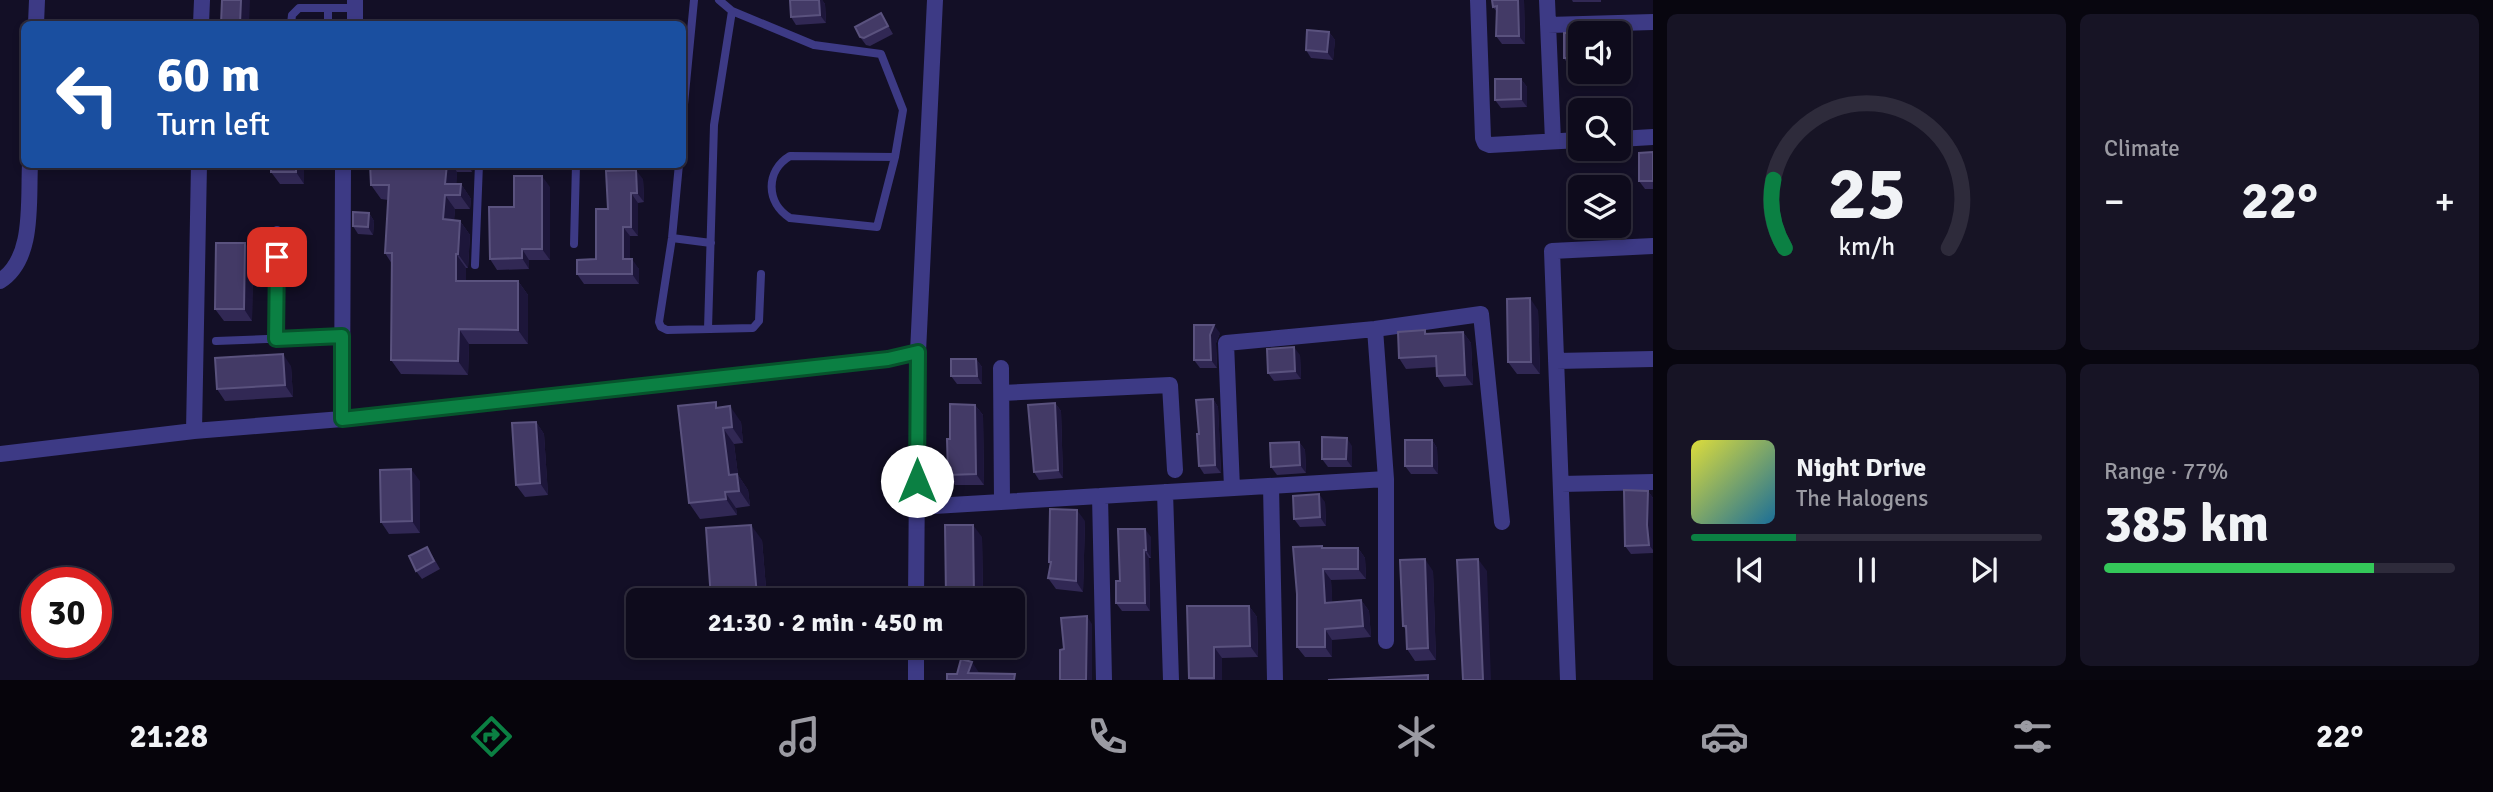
<!DOCTYPE html>
<meta charset="utf-8">
<style>
:root{--surface:#0e0b1c;--page:#171425;--text:#f1f3f6;--muted:#9b9ba3;--line:#2e2b3b;--accent:#0b8043}
body{margin:0;font-family:Signika,sans-serif;background:var(--page);color:var(--text);height:100vh;display:flex;flex-direction:column;font-size:26px;white-space:nowrap}
*{box-sizing:border-box;margin:0}
p{font-size:23px;color:var(--muted)}
.icon{flex:none;width:38px;height:38px;fill:none;stroke:currentColor;stroke-width:2;stroke-linecap:round;stroke-linejoin:round}
.map{position:relative;flex:1;overflow:hidden}
.drawer{display:flex;flex-direction:column;gap:14px;padding:14px;background:#08060f;width:840px}
.drawer>*{flex:none}
.top-card{position:absolute;left:21px;top:21px;width:665px;height:147px;border-radius:10px;box-shadow:0 4px 10px #0003,0 0 0 2px var(--line);background:#1a4fa0;color:#fff;overflow:hidden}
.buttons{position:absolute;left:1568px;top:21px;display:grid;gap:14px}
.buttons a{display:grid;place-items:center;width:63px;height:63px;border-radius:10px;background:var(--surface);box-shadow:0 4px 10px #0003,0 0 0 2px var(--line);font-size:35px}
.speed{position:absolute;left:21px;top:567px;display:flex;gap:14px;font-size:35px;font-weight:700;text-align:center}
.speed>*{display:grid;place-content:center;width:91px;height:91px;border-radius:50%;background:var(--surface);box-shadow:0 4px 10px #0003,0 0 0 2px var(--line);line-height:1}
.speed .limit{border:10px solid #d22;background:#fff;color:#111}
.pin{position:absolute;display:grid;place-items:center;width:60px;height:60px;color:#fff;margin:-30px;border-radius:14px;box-shadow:0 4px 10px #0006}
.me{position:absolute;width:77px;margin:-38px;rotate:0deg;stroke-linejoin:round;filter:drop-shadow(0 0 5px #0008)}
.turn{display:flex;align-items:center;gap:24px;height:147px;padding:0 21px;font-size:32px}
.turn .icon{width:91px;height:91px;stroke-width:2.5}
.turn b{display:block;font-size:49px;line-height:60px}
.big{font-size:52px;font-weight:700;line-height:1.1}
.drawer .tile{flex:1;display:flex;flex-direction:column;justify-content:center;gap:10px;min-width:0;padding:0 24px;border-radius:10px;background:var(--page)}
.drawer .dial{align-items:center;gap:0}
.dial svg{height:182px;overflow:visible;fill:none;stroke:var(--line);stroke-width:7;stroke-linecap:round;text-anchor:middle}
.dial text{fill:var(--text);stroke:none}
.song{display:flex;align-items:center;gap:21px}
.cover{width:84px;height:84px;border-radius:10px;background:linear-gradient(135deg,hsl(60 70% 55%),hsl(200 70% 35%))}
.played{height:7px;border-radius:4px;background:linear-gradient(90deg,var(--accent) 30%,var(--line) 30%)}
.keys{display:flex;justify-content:space-around;direction:ltr}
.heat{display:flex;justify-content:space-between;align-items:center;font-size:38px;direction:ltr}
.charge{height:10px;border-radius:5px;background:linear-gradient(90deg,#34c759 77%,var(--line) 0)}
.drawer .tiles{flex:1;display:grid;gap:14px;grid-template-columns:repeat(2,1fr)}
.trip{position:absolute;left:626px;top:588px;width:399px;height:70px;border-radius:10px;background:var(--surface);box-shadow:0 4px 10px #0003,0 0 0 2px var(--line);font-weight:700;line-height:70px;text-align:center}
.tabs{display:flex;height:112px;justify-content:space-around;align-items:center;background:#06040b;color:var(--muted)}
.tabs .icon{width:49px;height:49px}
.tabs .on{color:var(--accent)}
.tabs b{font-size:32px;color:var(--text)}
main{display:flex;flex:1;min-height:0}
.map>svg:first-child{display:block}
</style>
<main>
<div class="map">
<svg width="1653" height="680" viewBox="0 0 1653 680">
<rect width="100%" height="100%" fill="#130f26"/>
<g fill="none" stroke-linecap="round" stroke-linejoin="round">
<path stroke="#3d3a85" stroke-width="8" d="M 719,0 L 732,11 L 814,45 L 881,54 L 903,110 L 895,157 L 877,227 L 790,218 C 766,203 765,171 790,156 L 895,157
M 291,24 L 292,15 L 299,8 L 355,8
M 328,24 L 328,8
M 682,125 L 694,0
M 679,164 L 672,238 L 659,322 L 661,327 L 667,330 L 753,328 L 759,321 L 761,274
M 672,238 L 711,243
M 574,244 L 576,164
M 475,265 L 479,164
M 708,329 L 714,125 L 732,11
M 276,339 L 277,230
M 216,341 L 343,336"/>
<path stroke="#3d3a85" stroke-width="16" d="M 1478,0 L 1483,138 L 1485,143 L 1490,145 L 1580,140
M 1547,0 L 1553,141
M 36,24 L 37,0
M 201,24 L 202,0
M 355,24 L 355,0
M 1548,25 L 1653,22
M 1619,139 L 1653,137
M 0,281 C 35,259 28,201 30,164
M 1375,329 L 1386,479 L 1386,641
M 1556,361 L 1653,359
M 1001,368 L 1002,502
M 1002,393 L 1170,385 L 1175,470
M 342,419 L 343,164
M 194,431 L 199,164
M 0,454 L 194,431 L 342,419 L 888,359 L 918,352 L 935,0
M 1561,484 L 1653,482
M 1271,486 L 1275,680
M 1232,488 L 1226,343 L 1375,329 L 1481,314 L 1502,522
M 1165,492 L 1171,680
M 1100,496 L 1104,680
M 917,507 L 1386,479
M 916,600 L 918,352
M 916,680 L 916,646
M 1568,680 L 1552,251 L 1653,246"/>
</g>
<path fill="#312854" d="M 790,0 L 822,0 L 825,4 L 826,23 L 796,25 L 791,17 Z
M 1492,0 L 1524,0 L 1525,44 L 1502,44 L 1496,36 L 1497,12 L 1493,7 Z
M 1572,0 L 1601,0 L 1601,2 L 1573,2 Z
M 881,13 L 893,34 L 870,46 L 866,45 L 860,37 Z
M 1329,32 L 1335,40 L 1333,60 L 1311,58 L 1306,50 Z
M 1580,33 L 1580,66 L 1569,66 L 1564,58 Z
M 1619,34 L 1623,40 L 1624,70 L 1619,70 Z
M 1521,79 L 1527,87 L 1527,107 L 1501,108 L 1495,100 Z
M 1653,152 L 1653,189 L 1645,189 L 1639,181 Z
M 271,164 L 304,164 L 304,184 L 280,184 L 271,172 Z
M 370,164 L 473,164 L 472,172 L 457,172 L 456,184 L 461,184 L 471,199 L 470,209 L 455,209 L 454,220 L 460,221 L 470,235 L 468,268 L 466,268 L 466,281 L 518,281 L 528,295 L 528,344 L 469,344 L 468,375 L 401,374 L 391,360 L 392,264 L 385,253 L 388,200 L 381,199 L 371,185 Z
M 643,179 L 644,202 L 638,203 L 638,236 L 630,236 L 630,259 L 639,269 L 639,284 L 584,284 L 577,274 L 596,259 L 608,209 Z
M 550,187 L 550,260 L 529,260 L 529,269 L 497,270 L 490,259 L 514,207 Z
M 369,213 L 374,221 L 373,235 L 358,234 L 353,226 Z
M 253,255 L 252,321 L 224,321 L 215,309 Z
M 1538,310 L 1540,374 L 1517,374 L 1508,362 Z
M 1425,330 L 1427,334 L 1463,332 L 1471,343 L 1473,385 L 1444,387 L 1437,376 L 1437,367 L 1406,369 L 1399,358 Z
M 1220,333 L 1216,343 L 1217,368 L 1200,368 L 1194,360 Z
M 1300,355 L 1301,379 L 1274,381 L 1268,373 Z
M 976,359 L 982,367 L 982,384 L 957,384 L 951,376 Z
M 291,366 L 293,397 L 225,401 L 217,389 Z
M 1213,399 L 1218,407 L 1221,473 L 1204,474 L 1199,466 L 1199,434 Z
M 1055,403 L 1061,411 L 1063,478 L 1039,480 L 1034,472 Z
M 975,405 L 983,415 L 984,485 L 955,485 L 948,475 Z
M 719,407 L 741,422 L 743,443 L 734,444 L 738,475 L 748,490 L 750,506 L 736,508 L 737,515 L 700,519 L 689,503 Z
M 536,422 L 544,434 L 548,495 L 525,497 L 516,485 Z
M 1432,440 L 1437,448 L 1438,474 L 1411,474 L 1405,466 Z
M 1299,442 L 1305,450 L 1306,473 L 1277,475 L 1271,467 Z
M 1352,446 L 1352,467 L 1328,467 L 1322,459 Z
M 420,481 L 420,533 L 389,534 L 381,522 Z
M 1648,491 L 1653,498 L 1653,553 L 1631,554 L 1625,546 Z
M 1325,502 L 1326,526 L 1300,527 L 1294,519 Z
M 1085,521 L 1083,592 L 1056,589 L 1048,578 L 1050,564 L 1049,562 Z
M 982,537 L 983,600 L 949,600 L 946,596 Z
M 1151,537 L 1151,558 L 1149,558 L 1150,611 L 1122,611 L 1116,603 L 1120,581 Z
M 762,540 L 767,600 L 712,600 L 711,599 Z
M 1323,548 L 1358,548 L 1365,558 L 1366,579 L 1331,580 L 1332,602 L 1361,600 L 1369,611 L 1371,637 L 1332,640 L 1332,657 L 1305,657 L 1297,647 Z
M 432,555 L 440,569 L 422,579 L 416,571 Z
M 1433,571 L 1436,660 L 1415,661 L 1407,649 L 1406,630 L 1403,626 Z
M 1249,606 L 1257,617 L 1258,657 L 1222,658 L 1222,680 L 1190,680 L 1189,678 Z
M 985,646 L 1007,646 L 1007,652 L 990,652 Z"/>
<path fill="#1d163a" d="M 241,0 L 250,0 L 249,24 L 240,24 Z
M 819,0 L 822,0 L 825,4 L 826,23 L 820,15 Z
M 1518,0 L 1524,0 L 1525,44 L 1519,36 Z
M 1329,32 L 1335,40 L 1333,60 L 1327,52 Z
M 1619,34 L 1623,40 L 1624,70 L 1619,62 Z
M 1521,79 L 1527,87 L 1527,107 L 1521,99 Z
M 296,164 L 304,164 L 304,184 L 296,172 Z
M 447,164 L 452,164 L 457,172 L 456,195 L 445,184 Z
M 467,164 L 473,164 L 472,172 Z
M 636,170 L 643,179 L 644,202 L 637,193 Z
M 542,176 L 550,187 L 550,260 L 542,249 Z
M 461,184 L 471,199 L 470,209 L 460,195 Z
M 631,193 L 638,203 L 638,236 L 631,227 Z
M 445,195 L 455,209 L 453,233 L 443,219 Z
M 369,213 L 374,221 L 373,235 L 368,227 Z
M 460,221 L 470,235 L 468,268 L 458,254 Z
M 623,227 L 630,236 L 630,269 L 623,259 Z
M 245,243 L 253,255 L 252,321 L 244,309 Z
M 522,249 L 529,260 L 529,269 L 522,258 Z
M 456,254 L 466,268 L 466,295 L 456,281 Z
M 632,259 L 639,269 L 639,284 L 632,274 Z
M 518,281 L 528,295 L 528,344 L 518,330 Z
M 1530,298 L 1538,310 L 1540,374 L 1531,362 Z
M 1214,325 L 1220,333 L 1216,343 L 1217,368 L 1211,360 L 1210,335 Z
M 459,329 L 469,344 L 468,375 L 458,361 Z
M 1463,332 L 1471,343 L 1473,385 L 1465,375 Z
M 1294,347 L 1300,355 L 1301,379 L 1295,371 Z
M 283,354 L 291,366 L 293,397 L 285,385 Z
M 976,359 L 982,367 L 982,384 L 977,376 Z
M 1213,399 L 1218,407 L 1221,473 L 1215,465 Z
M 1055,403 L 1061,411 L 1063,478 L 1058,470 Z
M 975,405 L 983,415 L 984,485 L 976,474 Z
M 730,406 L 741,422 L 743,443 L 732,427 Z
M 536,422 L 544,434 L 548,495 L 540,483 Z
M 723,428 L 734,444 L 738,475 L 748,490 L 750,506 L 729,475 Z
M 1347,438 L 1352,446 L 1352,467 L 1346,459 Z
M 1432,440 L 1437,448 L 1438,474 L 1432,466 Z
M 1299,442 L 1305,450 L 1306,473 L 1300,465 Z
M 411,469 L 420,481 L 420,533 L 412,521 Z
M 1648,491 L 1653,498 L 1653,550 L 1649,545 L 1647,525 Z
M 725,492 L 736,508 L 737,515 L 726,499 Z
M 1319,494 L 1325,502 L 1326,526 L 1320,517 Z
M 1077,510 L 1085,521 L 1083,592 L 1076,581 Z
M 751,525 L 762,540 L 767,600 L 760,600 L 757,596 Z
M 973,525 L 982,537 L 983,600 L 978,600 L 974,596 Z
M 1145,529 L 1151,537 L 1151,558 L 1146,550 Z
M 1358,548 L 1365,558 L 1366,579 L 1358,569 Z
M 1144,550 L 1149,558 L 1150,611 L 1145,603 Z
M 1425,559 L 1433,571 L 1436,660 L 1428,648 Z
M 1478,559 L 1487,571 L 1491,680 L 1483,680 Z
M 1323,569 L 1331,580 L 1333,613 L 1325,603 Z
M 1361,600 L 1369,611 L 1371,637 L 1363,626 Z
M 1249,606 L 1257,617 L 1258,657 L 1250,646 Z
M 1087,616 L 1092,624 L 1092,680 L 1086,680 Z
M 1325,629 L 1332,640 L 1332,657 L 1325,647 Z
M 1214,647 L 1222,658 L 1222,680 L 1215,680 L 1214,678 Z
M 972,662 L 980,674 L 968,673 Z"/>
<path fill="#433a66" stroke="#5a527e" stroke-width="2" d="M 222,0 L 241,0 L 240,24 L 221,24 Z
M 790,0 L 819,0 L 820,15 L 791,17 Z
M 1492,0 L 1518,0 L 1519,36 L 1496,36 L 1497,6 L 1493,7 Z
M 881,13 L 888,26 L 864,38 L 860,37 L 855,27 Z
M 1307,30 L 1329,32 L 1327,52 L 1306,50 Z
M 1618,32 L 1618,33 L 1580,33 L 1580,58 L 1564,58 L 1564,33 Z
M 1495,79 L 1521,79 L 1521,99 L 1495,100 Z
M 1653,152 L 1653,181 L 1639,181 L 1639,153 Z
M 271,164 L 296,164 L 296,172 L 271,172 Z
M 370,164 L 447,164 L 445,184 L 461,184 L 460,195 L 445,195 L 443,219 L 460,221 L 458,254 L 456,254 L 456,281 L 518,281 L 518,330 L 459,329 L 458,361 L 391,360 L 392,253 L 385,253 L 389,185 L 371,185 Z
M 636,170 L 637,193 L 631,193 L 631,227 L 623,227 L 623,259 L 632,259 L 632,274 L 577,274 L 577,260 L 596,259 L 596,209 L 608,209 L 606,171 Z
M 514,176 L 542,176 L 542,249 L 522,249 L 522,258 L 490,259 L 489,207 L 514,207 Z
M 353,212 L 369,213 L 368,227 L 353,226 Z
M 216,243 L 245,243 L 244,309 L 215,309 Z
M 1530,298 L 1531,362 L 1508,362 L 1507,299 Z
M 1194,325 L 1214,325 L 1210,335 L 1211,360 L 1194,360 Z
M 1425,330 L 1425,334 L 1463,332 L 1465,375 L 1437,376 L 1436,356 L 1399,358 L 1398,332 Z
M 1294,347 L 1295,371 L 1268,373 L 1267,349 Z
M 283,354 L 285,385 L 217,389 L 215,358 Z
M 951,359 L 976,359 L 977,376 L 951,376 Z
M 1213,399 L 1215,465 L 1199,466 L 1197,434 L 1199,434 L 1196,400 Z
M 716,402 L 716,408 L 730,406 L 732,427 L 723,428 L 729,475 L 737,474 L 739,491 L 725,492 L 726,499 L 689,503 L 678,406 Z
M 1055,403 L 1058,470 L 1034,472 L 1028,405 Z
M 950,404 L 975,405 L 976,474 L 948,475 L 947,439 L 950,439 Z
M 536,422 L 540,483 L 516,485 L 512,423 Z
M 1322,437 L 1347,438 L 1346,459 L 1322,459 Z
M 1405,440 L 1432,440 L 1432,466 L 1405,466 Z
M 1299,442 L 1300,465 L 1271,467 L 1270,443 Z
M 411,469 L 412,521 L 381,522 L 380,470 Z
M 1624,490 L 1648,491 L 1647,525 L 1649,545 L 1625,546 Z
M 1319,494 L 1320,517 L 1294,519 L 1293,496 Z
M 1050,509 L 1077,510 L 1076,581 L 1048,578 L 1051,562 L 1049,562 Z
M 751,525 L 757,596 L 711,599 L 706,528 Z
M 945,525 L 973,525 L 974,596 L 946,596 Z
M 1118,529 L 1145,529 L 1146,550 L 1144,550 L 1145,603 L 1116,603 L 1116,581 L 1120,581 Z
M 1322,546 L 1322,548 L 1358,548 L 1358,569 L 1323,569 L 1325,603 L 1361,600 L 1363,626 L 1325,629 L 1325,647 L 1297,647 L 1297,594 L 1293,547 Z
M 427,547 L 434,561 L 416,571 L 409,556 Z
M 1425,559 L 1428,648 L 1407,649 L 1406,626 L 1403,626 L 1400,560 Z
M 1478,559 L 1483,680 L 1463,680 L 1457,560 Z
M 1187,606 L 1249,606 L 1250,646 L 1214,647 L 1214,678 L 1189,678 Z
M 1087,616 L 1086,680 L 1060,680 L 1060,650 L 1064,649 L 1061,618 Z
M 961,659 L 972,662 L 968,673 L 1015,674 L 1014,680 L 947,680 L 947,674 L 957,674 Z
M 1428,675 L 1428,680 L 1328,680 Z"/>
<g fill="none" stroke-linecap="round" stroke-linejoin="round">
<g stroke="#07532c" stroke-width="18">
<path id="route" d="M 277,257 L 276,339 L 342,336 L 342,419 L 888,359 L 918,352 L 917,481"/>
</g>
<use href="#route" stroke="#0b8043" stroke-width="12"/>
</g>
</svg>
<div class="buttons">
<a><svg class="icon" aria-label="sound" viewBox="0 0 24 24"><path d="M4 9h4l5-4v14l-5-4H4zM17 9q2 3 0 6"/></svg></a>
<a><svg class="icon" aria-label="search" viewBox="0 0 24 24"><circle cx="10" cy="10" r="6"/><path d="M15 15l6 6"/></svg></a>
<a><svg class="icon" aria-label="layers" viewBox="0 0 24 24"><path d="M12 4l9 5-9 5-9-5zM3 14l9 5 9-5"/></svg></a>
</div>
<div class="speed"><div class="limit">30</div></div>
<div class="pin" style="left:277px;top:257px;background:#d93025"><svg class="icon" aria-label="arrive" viewBox="0 0 24 24"><path d="M6 21V4h12l-3 4 3 4H6"/></svg></div>
<svg class="me" style="left:917px;top:481px" viewBox="-20 -20 40 40"><circle r="19" fill="#fff"/><path d="M0-13L10 11 0 6-10 11z" fill="#0b8043"/></svg>
<div class="trip">21:30 · 2 min · 450 m</div>
<div class="top-card">
<div class="turn"><svg class="icon" aria-label="left" viewBox="0 0 24 24"><path d="M17 20v-9H6M10 6l-5 5 5 5"/></svg><div><b>60 m</b>Turn left</div></div>
</div>
</div>
<section class="drawer">
<div class="tiles">
<div class="tile dial"><svg viewBox="0 0 100 80">
<path d="M14 69A42 42 0 1 1 86 69"/>
<path d="M14 69A42 42 0 0 1 9 39" stroke="#0b8043"/>
<text x="50" y="56" font-size="32" font-weight="700">25</text>
<text x="50" y="72" font-size="11">km/h</text>
</svg></div>
<div class="tile"><p>Climate</p>
<div class="heat"><a>−</a><b class="big">22°</b><a>+</a></div>
</div>
<div class="tile">
<div class="song"><i class="cover"></i><div><b>Night Drive</b><p>The Halogens</p></div></div>
<div class="played"></div>
<div class="keys"><svg class="icon" aria-label="previous" viewBox="0 0 24 24"><path d="M18 5L8 12l10 7zM5 5v14"/></svg><svg class="icon" aria-label="pause" viewBox="0 0 24 24"><path d="M8 5v14M16 5v14"/></svg><svg class="icon" aria-label="next" viewBox="0 0 24 24"><path d="M6 5l10 7-10 7zM19 5v14"/></svg></div>
</div>
<div class="tile"><p>Range · 77%</p><b class="big">385 km</b><div class="charge"></div></div>
</div>
</section>
</main>
<nav class="tabs">
<b>21:28</b>
<svg class="icon on" aria-label="directions" viewBox="0 0 24 24"><path d="M12 3l9 9-9 9-9-9zM9 14v-3h6M13 9l2 2-2 2"/></svg>
<svg class="icon" aria-label="music" viewBox="0 0 24 24"><path d="M9 18V5l10-2v13"/><circle cx="6" cy="18" r="3"/><circle cx="16" cy="16" r="3"/></svg>
<svg class="icon" aria-label="phone" viewBox="0 0 24 24"><path d="M5 4h4l2 5-3 2q2 4 5 5l2-3 5 2v4C11 20 4 13 5 4z"/></svg>
<svg class="icon" aria-label="climate" viewBox="0 0 24 24"><path d="M12 3v18M4 7l16 10M4 17L20 7"/></svg>
<svg class="icon" aria-label="car" viewBox="0 0 24 24"><path d="M5 17H2v-5l4-1 3-4h7l3 4 3 1v5h-3M9 17h6M6 11h13"/><circle cx="7" cy="17" r="2"/><circle cx="17" cy="17" r="2"/></svg>
<svg class="icon" aria-label="filters" viewBox="0 0 24 24"><path d="M4 7h16M4 17h16"/><circle cx="9" cy="7" r="2"/><circle cx="15" cy="17" r="2"/></svg>
<b>22°</b>
</nav>
